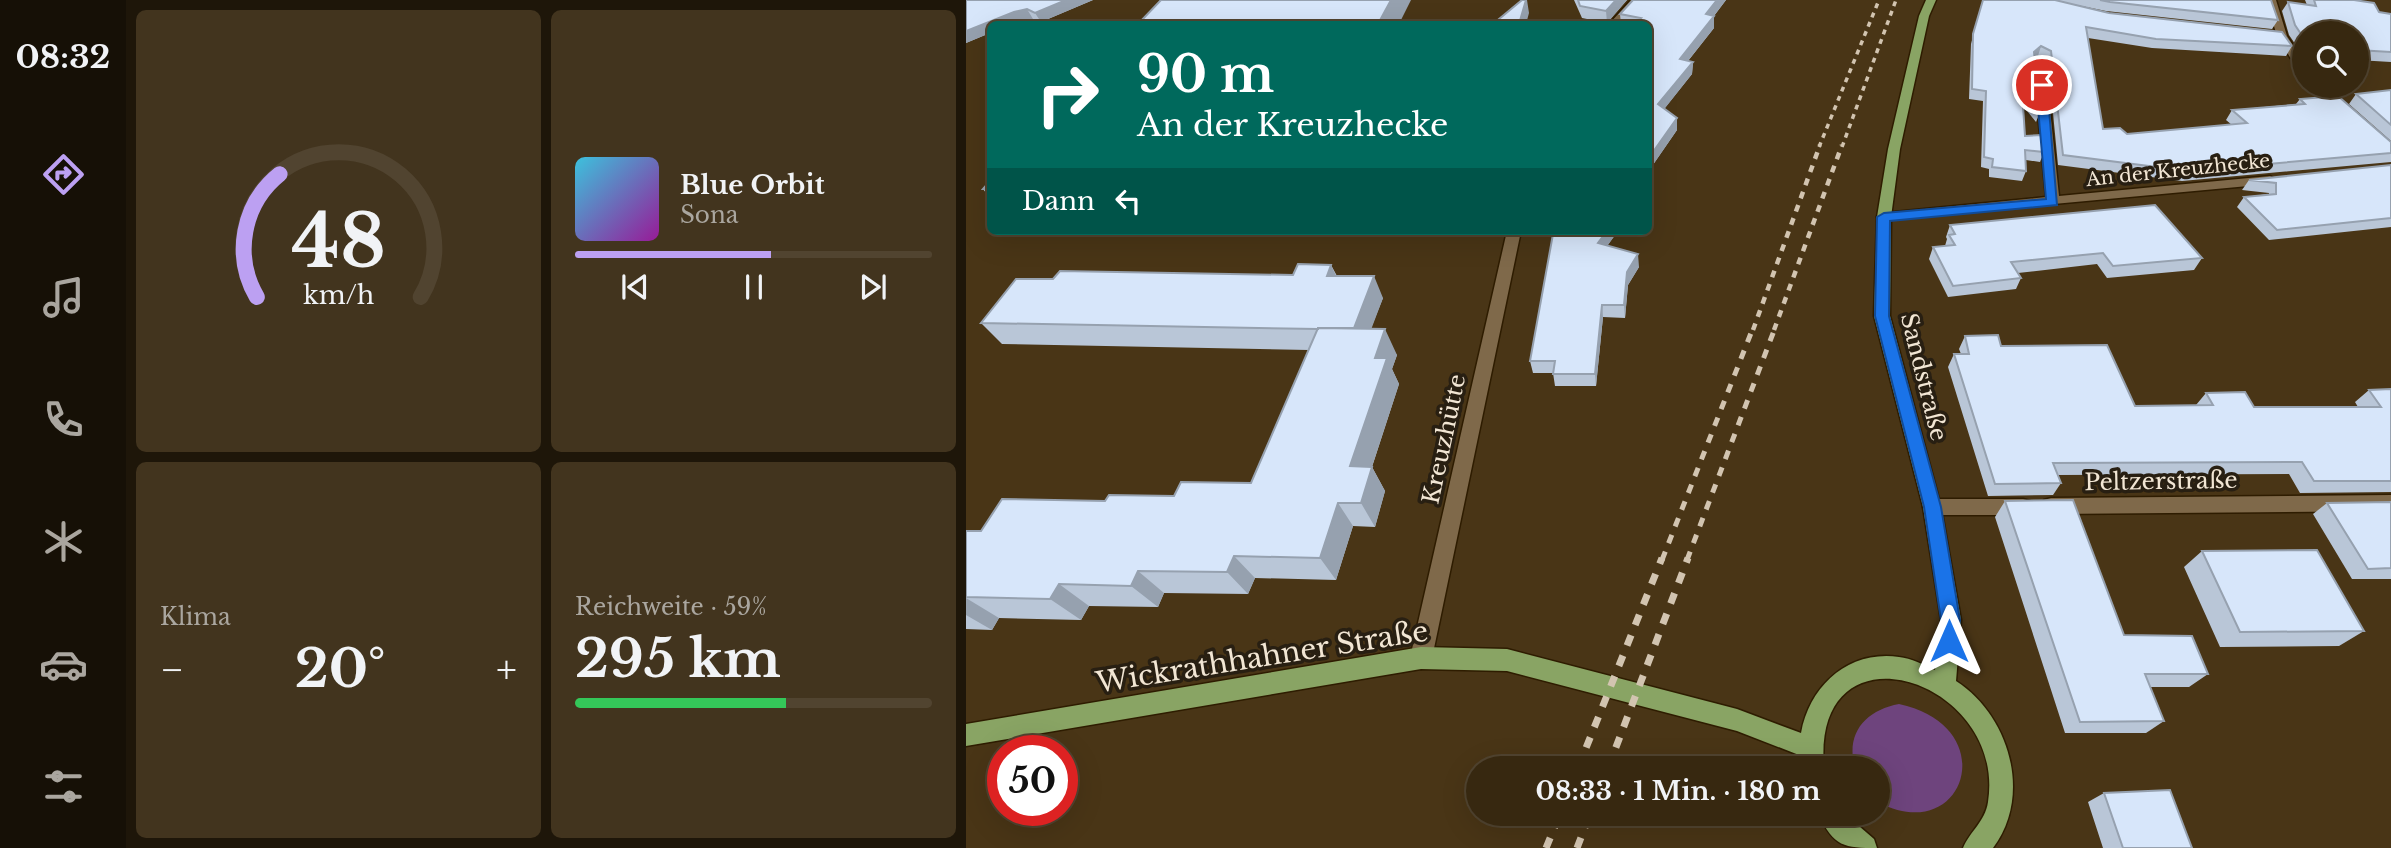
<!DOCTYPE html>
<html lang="de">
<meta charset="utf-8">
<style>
:root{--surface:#372810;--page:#42341e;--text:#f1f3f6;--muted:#aaa69f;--line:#514430;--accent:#bca0f2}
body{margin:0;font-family:"Libre Baskerville",serif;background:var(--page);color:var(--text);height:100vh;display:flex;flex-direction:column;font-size:26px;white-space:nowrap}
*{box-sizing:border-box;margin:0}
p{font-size:23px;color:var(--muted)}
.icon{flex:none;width:38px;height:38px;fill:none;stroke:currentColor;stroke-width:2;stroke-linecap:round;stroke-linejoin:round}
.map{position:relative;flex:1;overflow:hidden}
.sheet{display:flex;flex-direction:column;gap:10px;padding:10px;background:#1e1609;width:840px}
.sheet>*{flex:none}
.hud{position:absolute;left:21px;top:21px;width:665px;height:214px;border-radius:10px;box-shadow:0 7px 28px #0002,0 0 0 2px var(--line);background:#00695c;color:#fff;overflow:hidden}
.fabs{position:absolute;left:1326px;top:21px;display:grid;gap:14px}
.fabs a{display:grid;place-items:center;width:77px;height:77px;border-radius:50%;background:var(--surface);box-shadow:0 7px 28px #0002,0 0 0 2px var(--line);font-size:35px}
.speed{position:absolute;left:21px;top:735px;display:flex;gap:14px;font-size:35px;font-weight:700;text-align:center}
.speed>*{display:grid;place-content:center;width:91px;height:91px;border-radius:50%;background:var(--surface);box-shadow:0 7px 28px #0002,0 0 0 2px var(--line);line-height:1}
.speed .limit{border:10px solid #d22;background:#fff;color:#111}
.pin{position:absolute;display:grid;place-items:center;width:60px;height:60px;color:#fff;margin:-30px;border:4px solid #fff;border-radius:50%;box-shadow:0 2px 7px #0007}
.me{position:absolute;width:77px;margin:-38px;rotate:0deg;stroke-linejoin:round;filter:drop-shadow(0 0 5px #0008)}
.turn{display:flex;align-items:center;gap:24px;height:147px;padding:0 35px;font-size:32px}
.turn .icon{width:91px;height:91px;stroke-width:2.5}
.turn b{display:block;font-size:49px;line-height:60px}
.then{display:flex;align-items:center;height:66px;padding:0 35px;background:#0003;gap:14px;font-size:26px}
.big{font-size:52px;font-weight:700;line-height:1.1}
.sheet .widget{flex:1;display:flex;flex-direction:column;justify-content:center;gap:10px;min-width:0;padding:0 24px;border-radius:10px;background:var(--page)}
.sheet .dial{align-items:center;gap:0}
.dial svg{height:182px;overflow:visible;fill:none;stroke:var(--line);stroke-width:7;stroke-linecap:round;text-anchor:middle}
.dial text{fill:var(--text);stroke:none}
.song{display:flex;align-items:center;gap:21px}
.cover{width:84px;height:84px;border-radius:10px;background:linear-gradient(135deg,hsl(190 70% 55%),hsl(300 70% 35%))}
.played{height:7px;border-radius:4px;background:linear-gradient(90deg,var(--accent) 55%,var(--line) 55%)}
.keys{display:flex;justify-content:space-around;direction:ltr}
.heat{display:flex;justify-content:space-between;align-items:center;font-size:38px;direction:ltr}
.charge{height:10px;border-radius:5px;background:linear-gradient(90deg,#34c759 59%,var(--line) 0)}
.sheet .tiles{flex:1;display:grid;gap:10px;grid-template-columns:repeat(2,1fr)}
.trip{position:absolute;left:500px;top:756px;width:424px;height:70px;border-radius:35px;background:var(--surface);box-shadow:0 7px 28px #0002,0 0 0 2px var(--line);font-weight:700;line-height:70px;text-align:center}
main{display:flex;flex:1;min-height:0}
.tabs{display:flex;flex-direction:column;width:126px;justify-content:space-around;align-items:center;background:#161006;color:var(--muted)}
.tabs .icon{width:49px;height:49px}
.tabs .current{color:var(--accent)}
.tabs b{font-size:32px;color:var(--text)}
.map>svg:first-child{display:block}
</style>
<main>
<nav class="tabs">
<b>08:32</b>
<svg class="icon current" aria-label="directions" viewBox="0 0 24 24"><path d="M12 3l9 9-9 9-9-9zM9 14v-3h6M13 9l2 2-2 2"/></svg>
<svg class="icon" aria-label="music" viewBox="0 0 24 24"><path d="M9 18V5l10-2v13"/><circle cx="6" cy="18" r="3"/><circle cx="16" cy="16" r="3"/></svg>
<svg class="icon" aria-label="phone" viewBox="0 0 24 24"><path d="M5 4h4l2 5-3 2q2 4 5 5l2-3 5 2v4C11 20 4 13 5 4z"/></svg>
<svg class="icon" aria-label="climate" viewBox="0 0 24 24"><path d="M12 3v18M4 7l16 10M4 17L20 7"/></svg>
<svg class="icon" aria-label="car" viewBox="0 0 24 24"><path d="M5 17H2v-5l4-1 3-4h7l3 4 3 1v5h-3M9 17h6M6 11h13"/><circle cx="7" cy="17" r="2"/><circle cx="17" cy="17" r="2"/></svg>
<svg class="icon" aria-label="filters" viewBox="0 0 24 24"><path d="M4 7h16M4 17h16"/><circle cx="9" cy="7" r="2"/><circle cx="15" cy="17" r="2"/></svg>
</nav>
<section class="sheet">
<div class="tiles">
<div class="widget dial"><svg viewBox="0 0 100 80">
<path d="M14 69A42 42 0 1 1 86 69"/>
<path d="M14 69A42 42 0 0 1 24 15" stroke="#bca0f2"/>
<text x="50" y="56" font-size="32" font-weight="700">48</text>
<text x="50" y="72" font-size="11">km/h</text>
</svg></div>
<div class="widget">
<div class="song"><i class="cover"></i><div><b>Blue Orbit</b><p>Sona</p></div></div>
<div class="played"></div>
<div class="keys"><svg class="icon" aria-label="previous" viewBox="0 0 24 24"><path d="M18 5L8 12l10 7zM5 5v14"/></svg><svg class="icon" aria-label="pause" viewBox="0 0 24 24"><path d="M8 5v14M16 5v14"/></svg><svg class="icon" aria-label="next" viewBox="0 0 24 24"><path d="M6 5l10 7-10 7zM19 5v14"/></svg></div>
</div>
<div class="widget"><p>Klima</p>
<div class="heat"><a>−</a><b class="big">20°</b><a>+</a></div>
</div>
<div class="widget"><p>Reichweite · 59%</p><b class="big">295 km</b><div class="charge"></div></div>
</div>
</section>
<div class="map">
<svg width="1425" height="848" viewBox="0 0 1425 848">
<rect width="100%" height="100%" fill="#493516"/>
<path fill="#6e447d" d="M 933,704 C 1039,727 998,848 912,802 L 912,768 L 889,768 C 879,733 900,710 933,704 Z"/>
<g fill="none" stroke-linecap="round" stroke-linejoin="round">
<g stroke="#2e1c00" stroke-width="3">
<path id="minor" d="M 665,0 L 676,0 L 653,24 L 643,24 Z
M 1300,0 L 1310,0 L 1321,36 L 1339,64 L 1339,76 L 1335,75 L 1311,36 Z
M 1073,58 L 1079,61 L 1093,196 L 1304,176 L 1311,180 L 1304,184 L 913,220 L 911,217 L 918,213 L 1080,197 L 1067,61 Z
M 1347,86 L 1359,86 L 1385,109 L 1385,115 L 1377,115 Z
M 541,231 L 555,231 L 466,658 L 463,665 L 455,669 L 447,665 L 444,658 Z
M 1425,495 L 1425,511 L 1085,514 L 1078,512 L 1076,506 L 1078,500 L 1085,498 Z
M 966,499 L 1057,499 L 1064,501 L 1066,507 L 1064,513 L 1057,515 L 966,515 L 959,513 L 957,507 L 959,501 Z"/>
</g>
<g stroke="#2e1c00" stroke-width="3">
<path id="major" d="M 960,0 L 970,0 L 963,16 L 934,149 L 925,217 L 924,316 L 975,507 L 995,620 L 990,681 C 1043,715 1067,795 1027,848 L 997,848 C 1004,831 1019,822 1022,802 C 1041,679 845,616 858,768 L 834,768 L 833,755 L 771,731 L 541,671 L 455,669 L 0,746 L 0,724 L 455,647 L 541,649 L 771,709 L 835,733 C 844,685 883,650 933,657 C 945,658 958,665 969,670 L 975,620 L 957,507 L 908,316 L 911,217 L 922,149 L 953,16 Z
M 853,814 L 879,814 L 908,839 L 911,848 C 879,848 867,847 853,814 Z"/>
</g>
<use href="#minor" fill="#7f694a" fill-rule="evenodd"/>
<use href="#major" fill="#89a464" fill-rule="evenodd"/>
<path stroke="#d2c4b0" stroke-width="3.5" stroke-dasharray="5 5" stroke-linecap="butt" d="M 853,147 L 913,0
M 876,147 L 930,0"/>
<path stroke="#d2c4b0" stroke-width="4.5" stroke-dasharray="7 7" stroke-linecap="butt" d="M 787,330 L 854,145
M 808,330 L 876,145"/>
<path stroke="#d2c4b0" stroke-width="5" stroke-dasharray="9 9" stroke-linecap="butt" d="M 696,560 L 787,328
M 721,560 L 809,328"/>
<path stroke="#d2c4b0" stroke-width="7" stroke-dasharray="11 11" stroke-linecap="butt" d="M 612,768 L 696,558
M 642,768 L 722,558
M 580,848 L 594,814
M 611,848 L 624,814"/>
</g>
<path fill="#b9c6d7" d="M 0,0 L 127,0 L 75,22 L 67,19 L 46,24 L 24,24 L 24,33 L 0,43 Z
M 608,0 L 661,0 L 641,23 L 616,18 Z
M 667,0 L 760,0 L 748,16 L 748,28 L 722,61 L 727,62 L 726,74 L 698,109 L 711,130 L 682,172 L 682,24 L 655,24 L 654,14 Z
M 1017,0 L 1305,0 L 1312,20 L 1306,29 L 1140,11 L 1101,3 L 1143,13 L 1326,46 L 1320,56 L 1186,48 L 1122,38 L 1137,129 L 1161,134 L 1266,125 L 1260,120 L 1266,110 L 1330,104 L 1334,99 L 1425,142 L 1425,162 L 1216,181 L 1092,165 L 1082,61 L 1072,56 L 1069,58 L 1074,112 L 1070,122 L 1057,106 L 1059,136 L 1078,152 L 1074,162 L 1060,160 L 1060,171 L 1056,181 L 1023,177 L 1023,169 L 1015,167 L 1017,101 L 1003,99 L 1005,44 Z
M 1339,0 L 1388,0 L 1413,12 L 1425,14 L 1425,62 L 1391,60 L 1391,33 L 1339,33 L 1339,57 L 1338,57 L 1323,35 L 1316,11 L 1322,2 L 1341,5 Z
M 1425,90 L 1425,141 L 1383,104 L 1390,94 Z
M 1425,165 L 1425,227 L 1303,240 L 1271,207 L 1278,197 L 1303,194 L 1303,193 L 1276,190 L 1283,180 Z
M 24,181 L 24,198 L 17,189 Z
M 984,225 L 1236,258 L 1228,270 L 1141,278 L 1131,264 L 1052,273 L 1055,278 L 1050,289 L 982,297 L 963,259 L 967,247 L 979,246 L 981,239 L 980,237 Z
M 590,231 L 652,231 L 641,246 L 673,267 L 662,285 L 659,318 L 637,317 L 630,386 L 589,386 L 587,373 L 567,373 L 564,361 Z
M 365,265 L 371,276 L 417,298 L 405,328 L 431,355 L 426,369 L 433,384 L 406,467 L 419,491 L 409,527 L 387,526 L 370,580 L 289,578 L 282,594 L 198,593 L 192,607 L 123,606 L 115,620 L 33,618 L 26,630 L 0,629 L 0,531 L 15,531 L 139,501 L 208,496 L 285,483 L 343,350 L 36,344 L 15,323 L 87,279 L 327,275 Z
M 999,336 L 1035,346 L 1169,406 L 1230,405 L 1240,393 L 1288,407 L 1392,407 L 1389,402 L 1403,390 L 1425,389 L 1425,492 L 1334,493 L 1323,474 L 1092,475 L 1095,483 L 1087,495 L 1022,496 L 982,367 L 988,354 L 995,354 L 993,349 Z
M 1039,501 L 1158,635 L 1242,674 L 1223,687 L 1184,687 L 1198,721 L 1180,733 L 1099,733 L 1029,517 Z
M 1425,502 L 1425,579 L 1386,579 L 1347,514 L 1361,503 Z
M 1236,551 L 1398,631 L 1373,646 L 1254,647 L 1218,567 Z
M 1138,793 L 1226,848 L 1137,848 L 1122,802 Z"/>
<path fill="#96a1af" d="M 100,0 L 127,0 L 75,22 L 69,13 Z
M 425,0 L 445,0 L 433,24 L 412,24 Z
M 560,0 L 561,0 L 563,13 L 560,24 L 553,24 Z
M 650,0 L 661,0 L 641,23 L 640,11 Z
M 751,0 L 760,0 L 740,26 L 740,14 Z
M 61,9 L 67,19 L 46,24 L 24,24 L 24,33 L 0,43 L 0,31 L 48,12 Z
M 748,16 L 748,28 L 714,71 L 714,59 Z
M 1075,46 L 1072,56 L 1064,61 L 1068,52 Z
M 727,62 L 726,74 L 692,117 L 692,104 Z
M 711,118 L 711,130 L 682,172 L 682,159 Z
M 641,231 L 652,231 L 634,256 L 632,243 Z
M 672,254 L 673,267 L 662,285 L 659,318 L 658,305 L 661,272 Z
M 365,265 L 375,286 L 361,276 Z
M 408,276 L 417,298 L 397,351 L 387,330 Z
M 636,305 L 637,317 L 630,386 L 629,374 Z
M 419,329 L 431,355 L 426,369 L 433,384 L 398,491 L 384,466 L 409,358 Z
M 406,467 L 419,491 L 409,527 L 395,503 Z
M 372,503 L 387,526 L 370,580 L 354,558 Z
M 268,556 L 289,578 L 282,594 L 261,572 Z
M 172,571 L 198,593 L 192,607 L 165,586 Z
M 93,584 L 123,606 L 115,620 L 84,599 Z
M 0,598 L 33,618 L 26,630 L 0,615 Z"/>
<path fill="#d7e6fa" stroke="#96a1af" stroke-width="2" d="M 0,0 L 100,0 L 69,13 L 61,9 L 48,12 L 0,31 Z
M 195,0 L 425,0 L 412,24 L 172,24 Z
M 556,0 L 560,0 L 553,24 L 527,24 Z
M 612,0 L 650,0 L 640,11 L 614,6 Z
M 667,0 L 751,0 L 740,14 L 748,16 L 714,59 L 727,62 L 692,104 L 711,118 L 682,159 L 682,24 L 668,24 L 675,18 L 654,14 Z
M 1017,0 L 1089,0 L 1143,13 L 1316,32 L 1326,46 L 1190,39 L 1120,27 L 1137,129 L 1154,128 L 1161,134 L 1281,123 L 1266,110 L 1339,104 L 1334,99 L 1372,96 L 1425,142 L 1425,153 L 1222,171 L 1097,155 L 1085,51 L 1075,46 L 1068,52 L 1074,112 L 1056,91 L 1059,136 L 1076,135 L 1078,152 L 1059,150 L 1060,171 L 1026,167 L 1027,159 L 1018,157 L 1020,91 L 1006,89 L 1007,34 Z
M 1134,0 L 1305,0 L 1312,20 L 1144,2 Z
M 1348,0 L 1388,0 L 1408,3 L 1413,12 L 1425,14 L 1425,52 L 1391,50 L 1391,33 L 1339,33 L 1339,40 L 1329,25 L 1322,2 L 1350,6 Z
M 1425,90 L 1425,125 L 1390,94 Z
M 1425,165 L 1425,218 L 1311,230 L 1278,197 L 1310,194 L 1310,183 L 1283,180 Z
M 24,181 L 24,189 L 17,189 Z
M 1189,205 L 1236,258 L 1147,266 L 1137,253 L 1045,262 L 1055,278 L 987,286 L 967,247 L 989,245 L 983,235 L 989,234 L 984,225 Z
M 590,231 L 641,231 L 632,243 L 672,254 L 661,272 L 658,305 L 636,305 L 629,374 L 587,374 L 589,361 L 564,361 L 587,234 Z
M 332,264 L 365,265 L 361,276 L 408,276 L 388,328 L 352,328 L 352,329 L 15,323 L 50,279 L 87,279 L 94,271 L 327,275 Z
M 352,328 L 419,329 L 409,358 L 421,358 L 384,466 L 406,467 L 395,503 L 372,503 L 354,558 L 268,556 L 261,572 L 172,571 L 165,586 L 93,584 L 84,599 L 0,597 L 0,531 L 15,531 L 36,499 L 139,501 L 143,495 L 208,496 L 215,482 L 285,483 Z
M 1032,335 L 1035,346 L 1141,345 L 1169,406 L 1247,405 L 1240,393 L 1279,392 L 1288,407 L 1415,407 L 1403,390 L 1425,389 L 1425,481 L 1348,481 L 1336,462 L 1087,463 L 1095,483 L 1029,484 L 988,354 L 1003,354 L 999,336 Z
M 1107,500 L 1158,635 L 1226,636 L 1242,674 L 1179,674 L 1198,721 L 1114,722 L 1039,501 Z
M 1425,502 L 1425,568 L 1402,569 L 1361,503 Z
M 1351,550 L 1398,631 L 1274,632 L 1236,551 Z
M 1204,790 L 1226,848 L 1157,848 L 1138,793 Z"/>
<path fill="#1a73e8" stroke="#114b97" stroke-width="2" d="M 1076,81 L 1081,85 L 1091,205 L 924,221 L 923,316 L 975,507 L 994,620 L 990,648 L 983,650 L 976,648 L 973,641 L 975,620 L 958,507 L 909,316 L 911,217 L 918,213 L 1080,199 L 1070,85 Z"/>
<g text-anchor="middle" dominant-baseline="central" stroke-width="7" stroke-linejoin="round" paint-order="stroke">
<g font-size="19" fill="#f2e6d4" stroke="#281f12">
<text transform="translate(1212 170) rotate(-6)">An der Kreuzhecke</text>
</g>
<g font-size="23" fill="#f2e6d4" stroke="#281f12">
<text transform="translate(958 377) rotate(76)">Sandstraße</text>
<text transform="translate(478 439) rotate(-78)">Kreuzhütte</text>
<text transform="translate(1195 481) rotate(-1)">Peltzerstraße</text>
</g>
<g font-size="28" fill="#f2e6d4" stroke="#281f12">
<text transform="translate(296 657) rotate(-9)">Wickrathhahner Straße</text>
</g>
</g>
</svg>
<div class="fabs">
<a><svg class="icon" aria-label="search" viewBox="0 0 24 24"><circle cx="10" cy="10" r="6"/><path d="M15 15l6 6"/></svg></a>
</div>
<div class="speed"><div class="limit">50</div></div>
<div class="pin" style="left:1076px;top:85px;background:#d93025"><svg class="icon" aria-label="arrive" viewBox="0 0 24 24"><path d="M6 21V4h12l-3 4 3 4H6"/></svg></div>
<svg class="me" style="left:983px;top:641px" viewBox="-20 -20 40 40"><path d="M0-17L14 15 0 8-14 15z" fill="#1a73e8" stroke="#fff" stroke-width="4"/></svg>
<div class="trip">08:33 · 1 Min. · 180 m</div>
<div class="hud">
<div class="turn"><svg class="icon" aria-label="right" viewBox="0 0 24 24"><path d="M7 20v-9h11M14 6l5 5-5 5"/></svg><div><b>90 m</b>An der Kreuzhecke</div></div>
<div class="then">Dann<svg class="icon" aria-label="left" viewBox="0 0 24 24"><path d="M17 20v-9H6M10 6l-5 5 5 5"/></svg></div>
</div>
</div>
</main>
